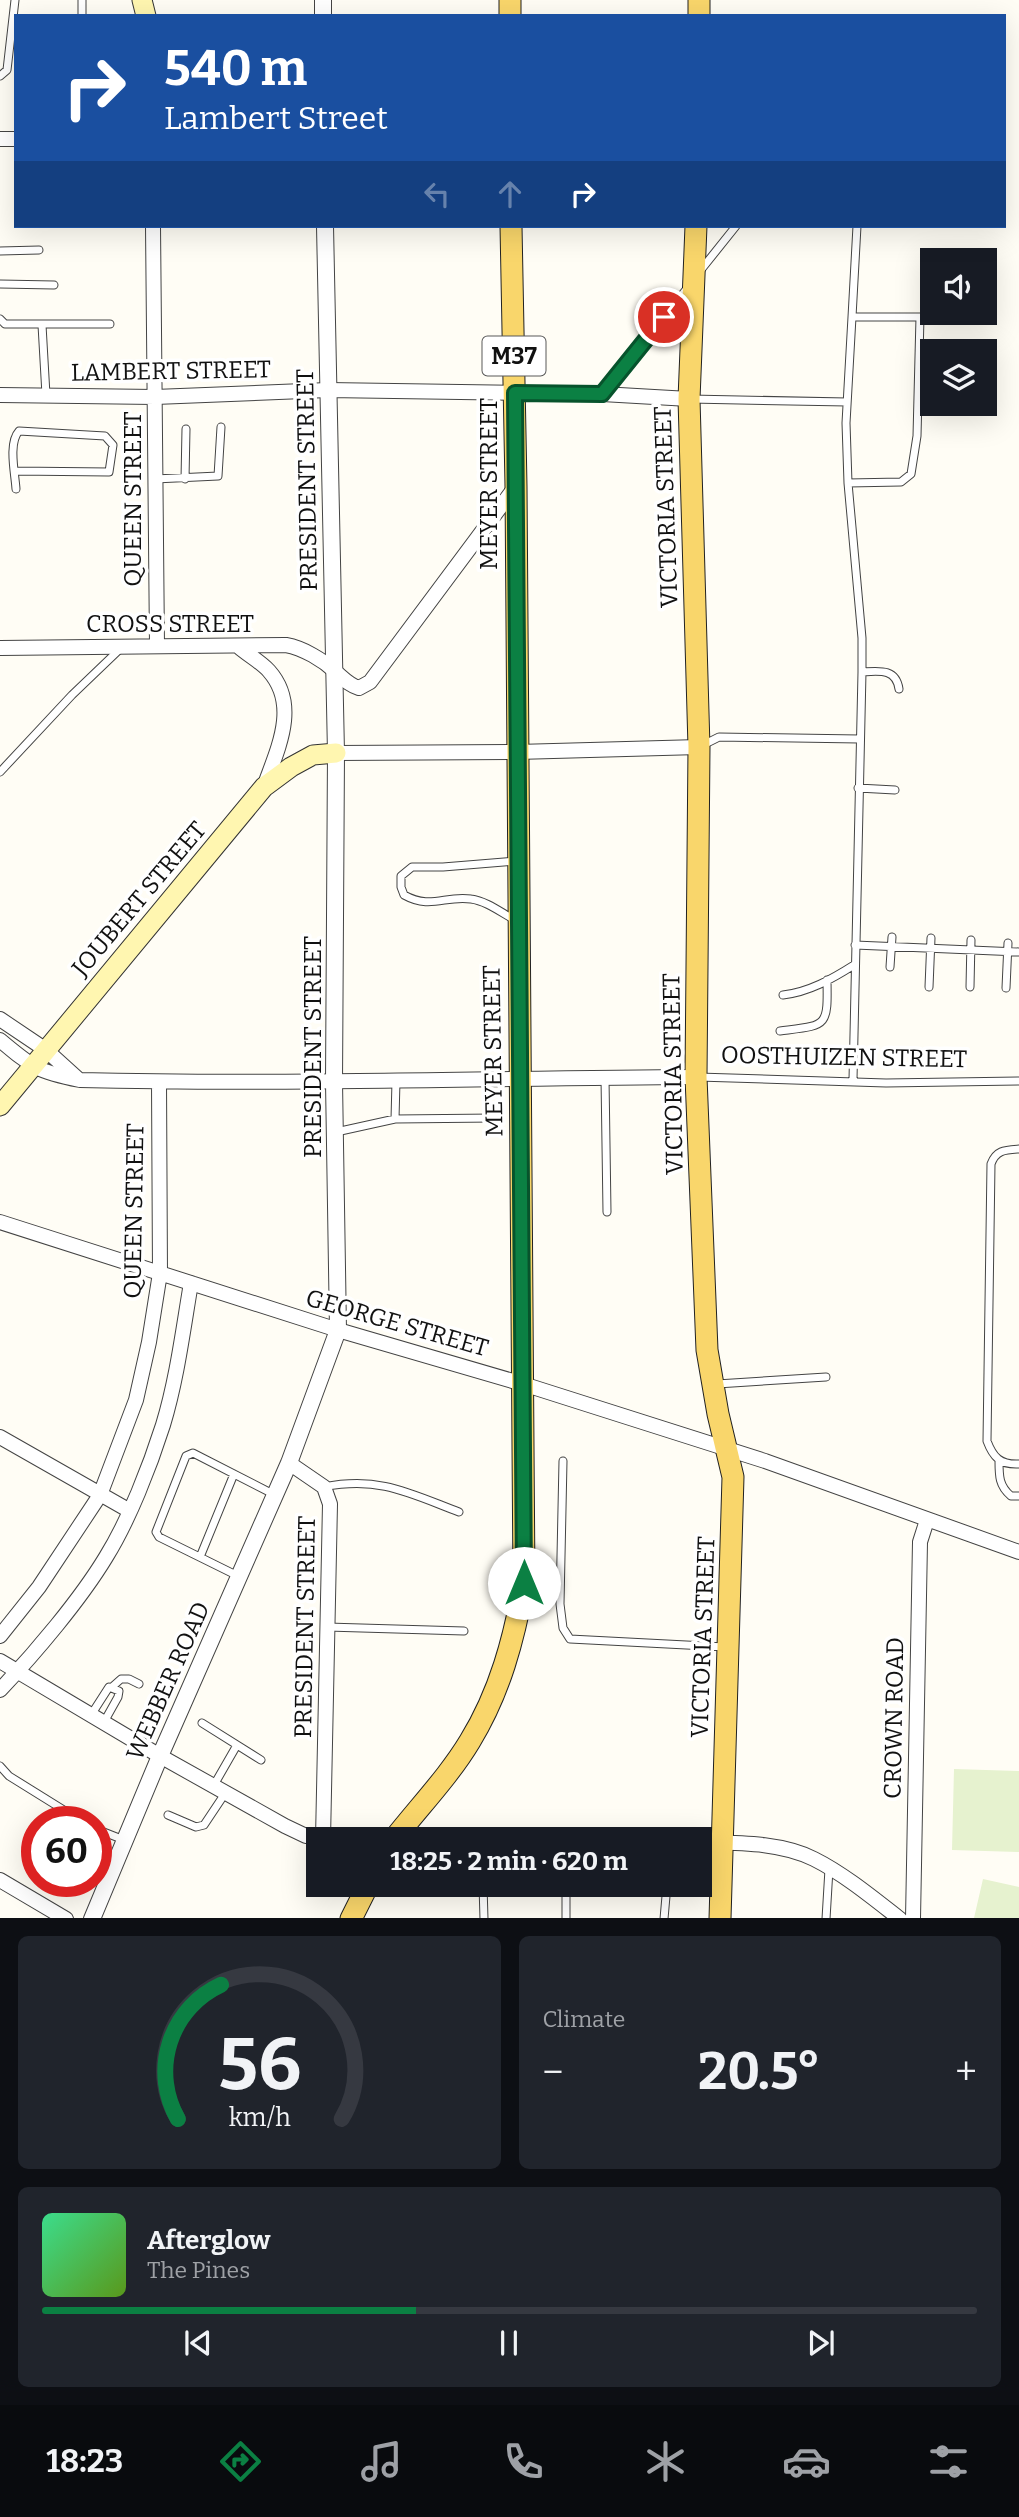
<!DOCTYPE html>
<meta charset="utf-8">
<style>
:root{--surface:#171b24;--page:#20242c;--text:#f1f3f6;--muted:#9ea1a6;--line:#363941;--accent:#0b8043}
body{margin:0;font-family:Bitter,serif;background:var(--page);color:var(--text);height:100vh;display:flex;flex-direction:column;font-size:26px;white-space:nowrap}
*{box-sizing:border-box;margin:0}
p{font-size:23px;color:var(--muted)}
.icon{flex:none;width:38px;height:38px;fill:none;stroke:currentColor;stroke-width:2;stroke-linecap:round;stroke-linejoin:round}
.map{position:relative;height:1918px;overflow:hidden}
.panel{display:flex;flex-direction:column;gap:18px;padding:18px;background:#0d0f14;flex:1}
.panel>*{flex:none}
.guide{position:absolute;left:14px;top:14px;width:992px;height:214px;border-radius:0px;box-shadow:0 7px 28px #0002;background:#1a4fa0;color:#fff;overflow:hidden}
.buttons{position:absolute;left:920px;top:248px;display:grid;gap:14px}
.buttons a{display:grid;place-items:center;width:77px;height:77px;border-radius:0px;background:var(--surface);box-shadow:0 7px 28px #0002;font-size:35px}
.speed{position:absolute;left:21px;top:1806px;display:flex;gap:14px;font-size:35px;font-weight:700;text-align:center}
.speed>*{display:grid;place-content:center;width:91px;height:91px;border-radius:50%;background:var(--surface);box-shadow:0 7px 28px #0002;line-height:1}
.speed .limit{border:10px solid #d22;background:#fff;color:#111}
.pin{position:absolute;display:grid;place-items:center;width:60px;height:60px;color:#fff;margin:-30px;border:4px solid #fff;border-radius:50%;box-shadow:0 2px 7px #0007}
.me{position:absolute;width:77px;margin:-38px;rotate:0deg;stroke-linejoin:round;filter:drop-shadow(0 0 5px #0008)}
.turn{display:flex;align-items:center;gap:24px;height:147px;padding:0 35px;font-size:32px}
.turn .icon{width:91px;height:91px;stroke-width:2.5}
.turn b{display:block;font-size:49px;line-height:60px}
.lanes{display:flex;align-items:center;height:66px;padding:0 35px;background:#0003;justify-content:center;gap:35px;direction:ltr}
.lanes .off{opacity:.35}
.big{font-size:52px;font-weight:700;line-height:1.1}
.panel .widget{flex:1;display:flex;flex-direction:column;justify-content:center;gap:10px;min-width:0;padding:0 24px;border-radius:10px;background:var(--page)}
.panel .dial{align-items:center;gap:0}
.dial svg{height:182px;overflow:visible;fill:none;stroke:var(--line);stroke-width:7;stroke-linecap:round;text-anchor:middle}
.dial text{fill:var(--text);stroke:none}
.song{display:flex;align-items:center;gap:21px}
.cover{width:84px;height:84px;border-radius:10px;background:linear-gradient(135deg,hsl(150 70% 55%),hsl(90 70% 35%))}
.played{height:7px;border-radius:4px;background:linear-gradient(90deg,var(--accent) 40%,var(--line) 40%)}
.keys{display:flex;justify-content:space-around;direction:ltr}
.heat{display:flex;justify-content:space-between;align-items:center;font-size:38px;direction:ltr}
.panel .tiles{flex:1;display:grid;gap:18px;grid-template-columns:1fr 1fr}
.widget:last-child{grid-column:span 2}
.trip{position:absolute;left:306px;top:1827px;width:406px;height:70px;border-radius:0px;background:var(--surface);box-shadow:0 7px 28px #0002;font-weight:700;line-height:70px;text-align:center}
.tab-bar{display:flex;height:112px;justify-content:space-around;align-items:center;background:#090b0e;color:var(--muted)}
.tab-bar .icon{width:49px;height:49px}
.tab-bar .active{color:var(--accent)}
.tab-bar b{font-size:32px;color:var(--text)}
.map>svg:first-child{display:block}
</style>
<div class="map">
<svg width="1019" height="1919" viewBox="0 0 1019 1919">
<rect width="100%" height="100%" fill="#fffdf5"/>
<path fill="#e6f2cf" d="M 954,1769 L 1019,1771 L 1019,1852 L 952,1850 Z
M 983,1879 L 1019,1887 L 1019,1918 L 974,1918 Z"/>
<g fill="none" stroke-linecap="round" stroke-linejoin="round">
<g stroke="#444" stroke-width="9">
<path id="service" d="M 82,16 L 82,0
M 0,76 L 7,70 L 15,0
M 0,251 L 39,250
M 700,271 L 736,226
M 0,284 L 54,285
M 852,317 L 857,226
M 0,319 L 5,324 L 110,324
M 42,325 L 46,395
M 602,394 L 689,286
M 690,399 L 847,402
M 15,471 L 109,472 L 113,445 L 105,436 L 19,431 C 8,443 15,473 16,489
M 155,479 L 218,476 L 221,427
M 185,479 L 186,429
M 848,483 L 846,423 L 852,317 L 920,317 L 917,436 L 911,474 L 901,482 L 848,483 L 862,638 L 862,672 L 853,1080
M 862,672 C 879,671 896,668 899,689
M 703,745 L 719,737 L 859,739
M 0,772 L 72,695 L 120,649
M 858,788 L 895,790
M 515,861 L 443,867 L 412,867 L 401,876 L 401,887 L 404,895 C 431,910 445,895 471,899 C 487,901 503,914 517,921
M 855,945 L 1019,952
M 890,967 L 892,937
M 929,987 L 931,938
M 970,987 L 971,940
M 1006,988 L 1008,943
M 783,995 C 809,992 832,979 854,965
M 780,1031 C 827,1025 828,1028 827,980
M 698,1077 L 886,1083 L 1019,1081
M 605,1078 L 607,1212
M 395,1119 L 396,1081
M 336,1132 L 395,1119 L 495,1118
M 1019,1149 C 1005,1150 996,1150 991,1164 L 987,1441 C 993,1457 1000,1465 1019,1464
M 717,1384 L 826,1377
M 563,1461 L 560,1604 L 563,1628 L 570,1639 L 725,1647
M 999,1461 C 999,1476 999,1486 1011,1496 L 1019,1496
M 324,1487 C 379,1476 409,1493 459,1512
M 200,1557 L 234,1474
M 238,1576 L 159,1537 L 156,1532 L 186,1456 L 193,1453 L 275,1495
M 327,1627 L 464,1631
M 112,1687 L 121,1679 L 129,1679 L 139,1684
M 91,1715 L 109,1687 L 119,1691 L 118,1697 L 104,1722
M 202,1723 L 261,1760
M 0,1766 L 9,1776 L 83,1822
M 214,1785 L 237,1745
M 168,1815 L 196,1827 L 204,1825 L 226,1792
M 96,1829 L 124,1840
M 483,1885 L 484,1919
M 566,1885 L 566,1919
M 664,1919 L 666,1896
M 826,1919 L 829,1869"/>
</g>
<g stroke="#444" stroke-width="16">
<path id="minor" d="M 0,139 L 16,139
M 153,226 L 157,646
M 0,395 L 155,397 L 328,390 L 602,394 L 689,399
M 239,647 C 248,655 261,662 269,671 C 300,706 277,750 264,787
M 0,648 L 286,645 C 303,648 323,660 336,672 C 344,679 349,685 359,688 L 370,682 L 516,486
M 336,753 L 517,752 L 699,747
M 0,1019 L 46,1050 L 78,1079
M 0,1040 C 32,1067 38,1072 80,1080 C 285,1085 491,1078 696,1077
M 0,1222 L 338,1330 L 523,1384 L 765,1461 L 1019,1552
M 0,1437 L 130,1511
M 289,1463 L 324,1487 L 330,1504 L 323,1839
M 0,1636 L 39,1587 L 100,1495 L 136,1400 L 149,1342 L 160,1273 L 159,1082
M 0,1661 L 160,1756 L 285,1826 L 306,1836 L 320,1839
M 0,1690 C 35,1653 80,1600 106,1557 C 129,1520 150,1466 163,1425 C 177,1379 183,1330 191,1283
M 371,1839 L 423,1839
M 700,1842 C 736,1843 781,1842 814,1859 C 844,1874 873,1898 900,1919
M 0,1880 L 66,1919
M 913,1919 L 920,1542 L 927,1520"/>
</g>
<g stroke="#444" stroke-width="18">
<path id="tertiary" d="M 323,0 L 323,16
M 92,1919 L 160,1756 L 289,1463 L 338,1330 L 334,1082 L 336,753 L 325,226"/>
</g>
<g stroke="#333" stroke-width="21">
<path id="secondary" d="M 142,0 L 146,16
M 0,1106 L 264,787 L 291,767 L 313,755 L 336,753"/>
</g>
<g stroke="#222" stroke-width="23">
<path id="primary" d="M 510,16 L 510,0
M 699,16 L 699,0
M 696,226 L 689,399 L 699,747 L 696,1077 L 707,1350 L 718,1414 L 733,1477 L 720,1919
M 394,1839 C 419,1807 449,1776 470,1741 C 500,1692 514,1639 524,1583 L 516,486 L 511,226
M 351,1919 L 368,1885"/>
</g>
<use href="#service" stroke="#fff" stroke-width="7"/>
<use href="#minor" stroke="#fff" stroke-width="14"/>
<use href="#tertiary" stroke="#fff" stroke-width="16"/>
<use href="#secondary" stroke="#fff6b0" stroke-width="19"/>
<use href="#primary" stroke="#f9d66b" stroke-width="21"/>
</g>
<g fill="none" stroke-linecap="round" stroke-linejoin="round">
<g stroke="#07532c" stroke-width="18">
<path id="route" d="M 524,1583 L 515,393 L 602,394 L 664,317"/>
</g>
<use href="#route" stroke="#0b8043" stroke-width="12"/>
</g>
<g text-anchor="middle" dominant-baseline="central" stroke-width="7" stroke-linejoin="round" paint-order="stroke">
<rect fill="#fff" stroke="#585858" stroke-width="2" x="482.5" y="336.5" width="63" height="39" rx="5"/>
<g font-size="23" font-weight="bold" fill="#111">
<text x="514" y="356">M37</text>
</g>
<g font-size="24" fill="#111" stroke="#fff">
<text transform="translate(171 371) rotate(-1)">LAMBERT STREET</text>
<text transform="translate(307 480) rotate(-91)">PRESIDENT STREET</text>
<text transform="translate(489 484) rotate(-90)">MEYER STREET</text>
<text transform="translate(133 499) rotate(-90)">QUEEN STREET</text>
<text transform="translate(666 507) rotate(-92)">VICTORIA STREET</text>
<text x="170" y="624">CROSS STREET</text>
<text transform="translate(139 899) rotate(-50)">JOUBERT STREET</text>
<text transform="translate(313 1047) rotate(-90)">PRESIDENT STREET</text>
<text transform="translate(493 1051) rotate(-91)">MEYER STREET</text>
<text transform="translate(844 1057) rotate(1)">OOSTHUIZEN STREET</text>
<text transform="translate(673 1074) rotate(-91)">VICTORIA STREET</text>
<text transform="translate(134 1211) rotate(-89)">QUEEN STREET</text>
<text transform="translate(397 1323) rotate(16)">GEORGE STREET</text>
<text transform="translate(305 1627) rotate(-89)">PRESIDENT STREET</text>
<text transform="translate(703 1637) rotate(-88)">VICTORIA STREET</text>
<text transform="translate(168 1681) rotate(-66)">WEBBER ROAD</text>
<text transform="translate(894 1718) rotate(-89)">CROWN ROAD</text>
</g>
</g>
</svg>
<div class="buttons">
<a><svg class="icon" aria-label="sound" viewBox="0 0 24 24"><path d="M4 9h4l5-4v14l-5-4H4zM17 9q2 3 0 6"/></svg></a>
<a><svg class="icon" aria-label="layers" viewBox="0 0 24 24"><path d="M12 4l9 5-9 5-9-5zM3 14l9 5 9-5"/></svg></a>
</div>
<div class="speed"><div class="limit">60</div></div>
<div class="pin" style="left:664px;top:317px;background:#d93025"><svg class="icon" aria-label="arrive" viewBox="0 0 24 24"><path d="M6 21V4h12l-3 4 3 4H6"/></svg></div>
<svg class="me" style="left:524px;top:1583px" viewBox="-20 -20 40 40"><circle r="19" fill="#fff"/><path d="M0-13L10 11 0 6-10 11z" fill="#0b8043"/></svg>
<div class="trip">18:25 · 2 min · 620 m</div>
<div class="guide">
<div class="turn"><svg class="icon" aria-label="right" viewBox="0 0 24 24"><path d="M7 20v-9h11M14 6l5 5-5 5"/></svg><div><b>540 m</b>Lambert Street</div></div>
<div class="lanes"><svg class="icon off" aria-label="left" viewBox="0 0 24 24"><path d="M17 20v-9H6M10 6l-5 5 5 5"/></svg><svg class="icon off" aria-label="ahead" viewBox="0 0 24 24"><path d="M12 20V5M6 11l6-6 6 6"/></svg><svg class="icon" aria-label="right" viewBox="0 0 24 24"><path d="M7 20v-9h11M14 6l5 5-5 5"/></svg></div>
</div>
</div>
<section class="panel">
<div class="tiles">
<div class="widget dial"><svg viewBox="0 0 100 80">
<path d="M14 69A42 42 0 1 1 86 69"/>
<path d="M14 69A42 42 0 0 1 33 10" stroke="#0b8043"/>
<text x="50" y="56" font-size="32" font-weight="700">56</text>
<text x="50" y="72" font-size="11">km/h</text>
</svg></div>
<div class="widget"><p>Climate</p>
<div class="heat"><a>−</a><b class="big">20.5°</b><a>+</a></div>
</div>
<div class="widget">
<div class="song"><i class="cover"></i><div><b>Afterglow</b><p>The Pines</p></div></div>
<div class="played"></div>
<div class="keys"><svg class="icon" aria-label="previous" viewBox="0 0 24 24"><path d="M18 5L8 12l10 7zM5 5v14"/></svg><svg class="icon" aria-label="pause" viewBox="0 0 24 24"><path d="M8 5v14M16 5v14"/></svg><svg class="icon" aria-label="next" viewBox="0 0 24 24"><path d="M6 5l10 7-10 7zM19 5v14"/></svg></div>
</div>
</div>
</section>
<nav class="tab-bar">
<b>18:23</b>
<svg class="icon active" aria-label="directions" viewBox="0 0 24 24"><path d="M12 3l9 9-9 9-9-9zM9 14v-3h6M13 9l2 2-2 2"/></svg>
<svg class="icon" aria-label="music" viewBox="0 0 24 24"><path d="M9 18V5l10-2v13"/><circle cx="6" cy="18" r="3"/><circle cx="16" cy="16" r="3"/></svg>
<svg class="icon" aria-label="phone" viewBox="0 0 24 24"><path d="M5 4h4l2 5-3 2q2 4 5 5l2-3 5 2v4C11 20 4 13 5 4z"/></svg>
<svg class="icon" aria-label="climate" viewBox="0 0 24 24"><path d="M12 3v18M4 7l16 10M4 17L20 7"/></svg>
<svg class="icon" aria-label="car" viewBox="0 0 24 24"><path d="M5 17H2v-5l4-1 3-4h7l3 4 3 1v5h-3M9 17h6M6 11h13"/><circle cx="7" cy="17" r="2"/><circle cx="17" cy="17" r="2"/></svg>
<svg class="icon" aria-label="filters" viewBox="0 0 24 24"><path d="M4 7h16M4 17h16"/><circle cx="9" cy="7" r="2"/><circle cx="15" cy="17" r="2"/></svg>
</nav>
